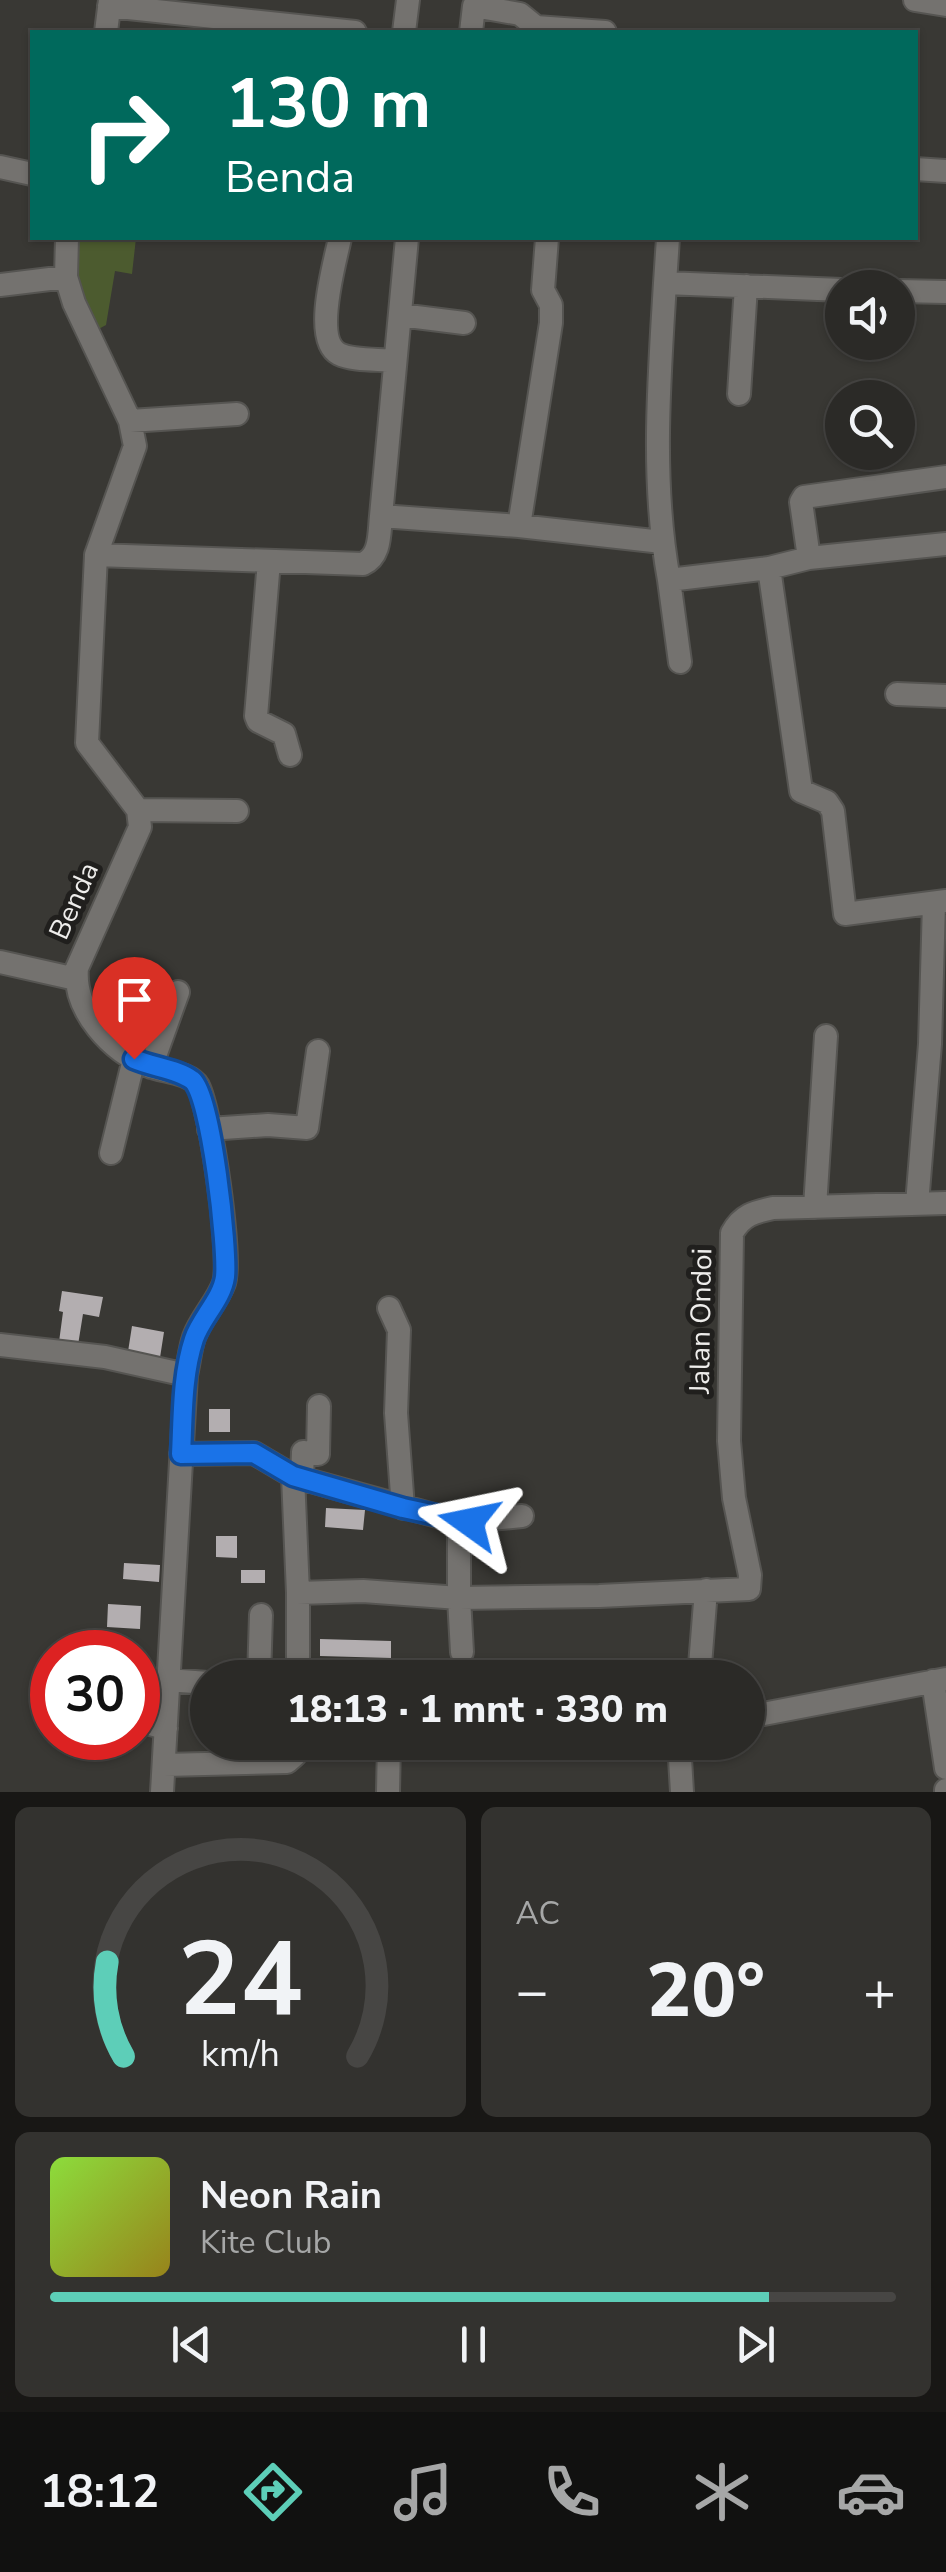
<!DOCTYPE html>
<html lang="id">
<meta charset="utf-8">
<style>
:root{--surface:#2b2a27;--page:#33322f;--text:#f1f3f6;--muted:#a6a7a7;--line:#474644;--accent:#5dceb8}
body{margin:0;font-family:"Nunito Sans",sans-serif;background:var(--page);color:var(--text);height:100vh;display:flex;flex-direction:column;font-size:38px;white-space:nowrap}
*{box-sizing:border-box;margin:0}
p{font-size:32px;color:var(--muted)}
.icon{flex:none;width:55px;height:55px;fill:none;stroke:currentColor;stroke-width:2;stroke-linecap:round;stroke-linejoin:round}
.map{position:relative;height:1792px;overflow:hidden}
.side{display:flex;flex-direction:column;gap:15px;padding:15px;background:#181715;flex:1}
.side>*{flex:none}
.hud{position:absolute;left:30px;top:30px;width:888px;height:210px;border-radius:0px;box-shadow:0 2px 8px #0004,0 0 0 2px var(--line);background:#00695c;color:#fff;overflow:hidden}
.buttons{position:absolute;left:825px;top:270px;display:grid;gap:20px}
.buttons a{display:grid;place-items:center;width:90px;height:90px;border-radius:50%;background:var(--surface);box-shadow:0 2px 8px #0004,0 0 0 2px var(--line);font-size:50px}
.speed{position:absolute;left:30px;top:1630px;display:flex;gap:20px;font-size:50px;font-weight:700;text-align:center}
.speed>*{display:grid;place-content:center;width:130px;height:130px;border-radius:50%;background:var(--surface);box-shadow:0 2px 8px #0004,0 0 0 2px var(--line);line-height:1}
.speed .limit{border:15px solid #d22;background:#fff;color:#111}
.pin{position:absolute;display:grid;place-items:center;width:85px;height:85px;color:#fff;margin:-102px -42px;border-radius:50% 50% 50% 0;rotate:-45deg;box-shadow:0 0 10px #0007}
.pin .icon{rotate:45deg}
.me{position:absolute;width:110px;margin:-55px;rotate:282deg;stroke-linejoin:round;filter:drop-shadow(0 0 8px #0008)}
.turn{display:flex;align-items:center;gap:35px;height:210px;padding:0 30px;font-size:45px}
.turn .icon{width:130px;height:130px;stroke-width:2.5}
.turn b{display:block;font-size:70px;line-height:85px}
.big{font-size:75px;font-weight:800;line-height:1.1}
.side .widget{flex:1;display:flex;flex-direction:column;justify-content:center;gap:15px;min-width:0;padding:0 35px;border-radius:15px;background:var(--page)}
.side .dial{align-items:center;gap:0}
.dial svg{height:260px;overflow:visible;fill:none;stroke:var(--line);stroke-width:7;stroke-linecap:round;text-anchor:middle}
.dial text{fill:var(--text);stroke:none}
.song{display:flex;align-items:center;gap:30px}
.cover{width:120px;height:120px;border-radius:15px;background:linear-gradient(135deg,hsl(90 70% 55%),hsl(50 70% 35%))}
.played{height:10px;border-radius:5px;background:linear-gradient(90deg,var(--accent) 85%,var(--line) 85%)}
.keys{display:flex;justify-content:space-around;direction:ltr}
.heat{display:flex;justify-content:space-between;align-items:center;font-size:55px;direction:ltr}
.side .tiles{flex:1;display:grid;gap:15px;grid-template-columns:1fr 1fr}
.widget:last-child{grid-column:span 2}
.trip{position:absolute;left:190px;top:1660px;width:575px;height:100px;border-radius:50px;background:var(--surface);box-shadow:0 2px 8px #0004,0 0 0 2px var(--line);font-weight:800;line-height:100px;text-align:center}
.tab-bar{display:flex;height:160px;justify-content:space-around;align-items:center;background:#111110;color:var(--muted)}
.tab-bar .icon{width:70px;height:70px}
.tab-bar .on{color:var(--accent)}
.tab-bar b{font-size:45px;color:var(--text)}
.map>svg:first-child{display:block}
</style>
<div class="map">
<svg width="946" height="1792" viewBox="0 0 946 1792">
<rect width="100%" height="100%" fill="#393834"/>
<path fill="#4c5b2f" d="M 73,238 L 136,238 L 132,274 L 115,271 L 106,325 L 93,332 L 74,291 Z"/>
<path fill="#b3aeb0" d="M 62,1291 L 103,1297 L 99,1317 L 83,1314 L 78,1345 L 59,1342 L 63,1312 L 59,1311 Z
M 132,1326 L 164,1332 L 159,1364 L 127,1358 Z
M 209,1409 L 230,1409 L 230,1432 L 209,1432 Z
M 326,1508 L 365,1510 L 363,1530 L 325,1527 Z
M 216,1536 L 237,1536 L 237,1558 L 216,1557 Z
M 124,1563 L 160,1565 L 159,1582 L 123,1579 Z
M 241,1570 L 265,1570 L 265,1583 L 241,1583 Z
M 108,1604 L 141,1606 L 140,1629 L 107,1627 Z
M 320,1639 L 391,1641 L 391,1658 L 320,1656 Z"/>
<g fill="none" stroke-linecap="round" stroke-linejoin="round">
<g stroke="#565552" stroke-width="26">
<path id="minor" d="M 915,0 L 946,5
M 109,6 L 355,32
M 106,32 L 110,0
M 404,32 L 408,0
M 471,32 L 474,6 L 520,14 L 536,27 L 605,32
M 0,167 L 32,174
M 915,169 L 946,171
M 67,238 L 66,277 L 74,303 L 130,421 L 135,446 L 96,555 L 87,743 L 138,810 L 140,827 L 77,968 C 73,1011 112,1052 149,1066 C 163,1072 190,1072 198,1086 C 211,1111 232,1257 224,1283 C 217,1302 201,1318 194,1337 C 190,1349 189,1362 186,1375 L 162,1792
M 340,238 C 335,262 312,340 339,354 C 353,361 380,359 395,361
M 407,238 L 381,516 L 519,526 L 662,542
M 668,238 L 665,283 L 842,290
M 665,283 C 659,381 651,482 669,580 L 769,568 L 809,558 L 946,544
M 0,285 L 66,277
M 898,291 L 946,292
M 400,315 L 464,323
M 739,394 L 746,286
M 130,421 L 237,414
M 519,526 L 551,323 L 551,305 L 543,290 L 547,238
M 96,555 L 363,564 C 381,556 379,534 381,516
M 809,558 L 801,502 L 804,497 L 946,477
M 269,561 L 256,716 L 258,721 L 284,734 L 290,755
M 769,568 L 801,791 L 827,802 L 833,811 L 845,914 L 946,901
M 669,580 L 680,662
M 897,694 L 946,696
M 138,810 L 237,811
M 0,962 L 76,979
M 151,1067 L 178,992
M 209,1129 L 268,1125 L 307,1128 L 318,1051
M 111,1153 L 134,1059
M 917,1204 L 930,1044 L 934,903
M 815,1207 L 826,1036
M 389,1308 L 399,1330 L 396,1413 L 403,1508
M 0,1345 L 105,1357 L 186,1375
M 181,1454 L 254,1453 L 293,1476 L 459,1522 L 459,1598 L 599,1596 L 749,1589 L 750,1575 L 734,1498 L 729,1441 L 732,1233 C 742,1215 754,1212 773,1208 L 946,1203
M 293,1476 L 298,1593 L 298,1678
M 302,1478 L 303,1452 L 318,1454 L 319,1406
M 459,1522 L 522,1516
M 298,1593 L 363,1591 L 459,1598 L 462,1652
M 259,1678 L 261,1615
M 699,1678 L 706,1590
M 167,1680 L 208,1683
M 933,1681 L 946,1768
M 45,1698 L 52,1699
M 748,1717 L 946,1679
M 138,1721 L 166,1728
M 679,1742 L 682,1792
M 165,1765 L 287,1762 L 295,1755 L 296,1742
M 388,1792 L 389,1742
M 946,1792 L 946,1790"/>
</g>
<use href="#minor" stroke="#74726f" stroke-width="22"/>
</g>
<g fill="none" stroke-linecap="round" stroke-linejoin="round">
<g stroke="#114b97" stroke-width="25">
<path id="route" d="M 134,1059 C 152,1067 178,1069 192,1080 C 211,1093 228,1250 225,1277 C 222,1299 201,1318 194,1339 C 182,1375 183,1416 181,1454 L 254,1453 L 293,1476 L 403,1508 L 469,1522"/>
</g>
<use href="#route" stroke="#1a73e8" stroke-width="18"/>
</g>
<g text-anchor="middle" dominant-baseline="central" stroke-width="10" stroke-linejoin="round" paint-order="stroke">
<g font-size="28" fill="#eeedeb" stroke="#201f1d">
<text transform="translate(74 901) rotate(-66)">Benda</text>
<text transform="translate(701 1321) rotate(-89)">Jalan Ondoi</text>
</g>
</g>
</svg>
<div class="buttons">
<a><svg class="icon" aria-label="sound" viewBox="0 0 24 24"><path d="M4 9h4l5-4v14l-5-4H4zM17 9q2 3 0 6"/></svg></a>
<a><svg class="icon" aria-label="search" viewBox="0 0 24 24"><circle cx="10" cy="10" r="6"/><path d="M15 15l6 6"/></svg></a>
</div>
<div class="speed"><div class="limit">30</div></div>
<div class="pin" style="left:134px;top:1059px;background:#d93025"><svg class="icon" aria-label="arrive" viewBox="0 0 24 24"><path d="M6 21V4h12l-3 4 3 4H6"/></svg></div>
<svg class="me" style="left:469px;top:1522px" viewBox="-20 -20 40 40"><path d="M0-17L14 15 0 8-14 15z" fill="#1a73e8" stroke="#fff" stroke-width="4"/></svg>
<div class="trip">18:13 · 1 mnt · 330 m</div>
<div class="hud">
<div class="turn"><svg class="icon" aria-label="right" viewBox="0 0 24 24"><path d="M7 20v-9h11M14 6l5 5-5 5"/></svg><div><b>130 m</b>Benda</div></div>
</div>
</div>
<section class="side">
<div class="tiles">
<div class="widget dial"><svg viewBox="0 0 100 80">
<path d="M14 69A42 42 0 1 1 86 69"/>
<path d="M14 69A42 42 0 0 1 9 40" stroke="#5dceb8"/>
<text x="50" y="56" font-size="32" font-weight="700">24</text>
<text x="50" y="72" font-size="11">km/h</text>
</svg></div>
<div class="widget"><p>AC</p>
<div class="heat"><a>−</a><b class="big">20°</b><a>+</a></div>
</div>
<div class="widget">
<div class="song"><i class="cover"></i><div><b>Neon Rain</b><p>Kite Club</p></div></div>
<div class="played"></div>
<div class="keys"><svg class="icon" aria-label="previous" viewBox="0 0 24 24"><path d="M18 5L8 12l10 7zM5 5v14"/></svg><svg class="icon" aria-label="pause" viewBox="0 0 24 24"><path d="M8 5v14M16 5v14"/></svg><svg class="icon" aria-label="next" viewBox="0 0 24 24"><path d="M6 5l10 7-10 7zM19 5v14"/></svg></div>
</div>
</div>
</section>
<nav class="tab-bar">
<b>18:12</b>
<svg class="icon on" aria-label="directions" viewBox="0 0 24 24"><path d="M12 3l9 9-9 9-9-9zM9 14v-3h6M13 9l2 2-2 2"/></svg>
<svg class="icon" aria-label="music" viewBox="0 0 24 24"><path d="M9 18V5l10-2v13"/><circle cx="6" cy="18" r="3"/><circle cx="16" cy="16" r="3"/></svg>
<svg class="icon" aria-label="phone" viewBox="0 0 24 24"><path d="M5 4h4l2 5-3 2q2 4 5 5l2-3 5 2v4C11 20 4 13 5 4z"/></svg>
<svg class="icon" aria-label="climate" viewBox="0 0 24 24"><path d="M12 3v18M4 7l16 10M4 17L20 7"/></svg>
<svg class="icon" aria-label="car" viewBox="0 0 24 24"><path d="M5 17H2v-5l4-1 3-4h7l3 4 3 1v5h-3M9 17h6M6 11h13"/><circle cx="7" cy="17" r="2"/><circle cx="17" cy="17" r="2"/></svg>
</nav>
